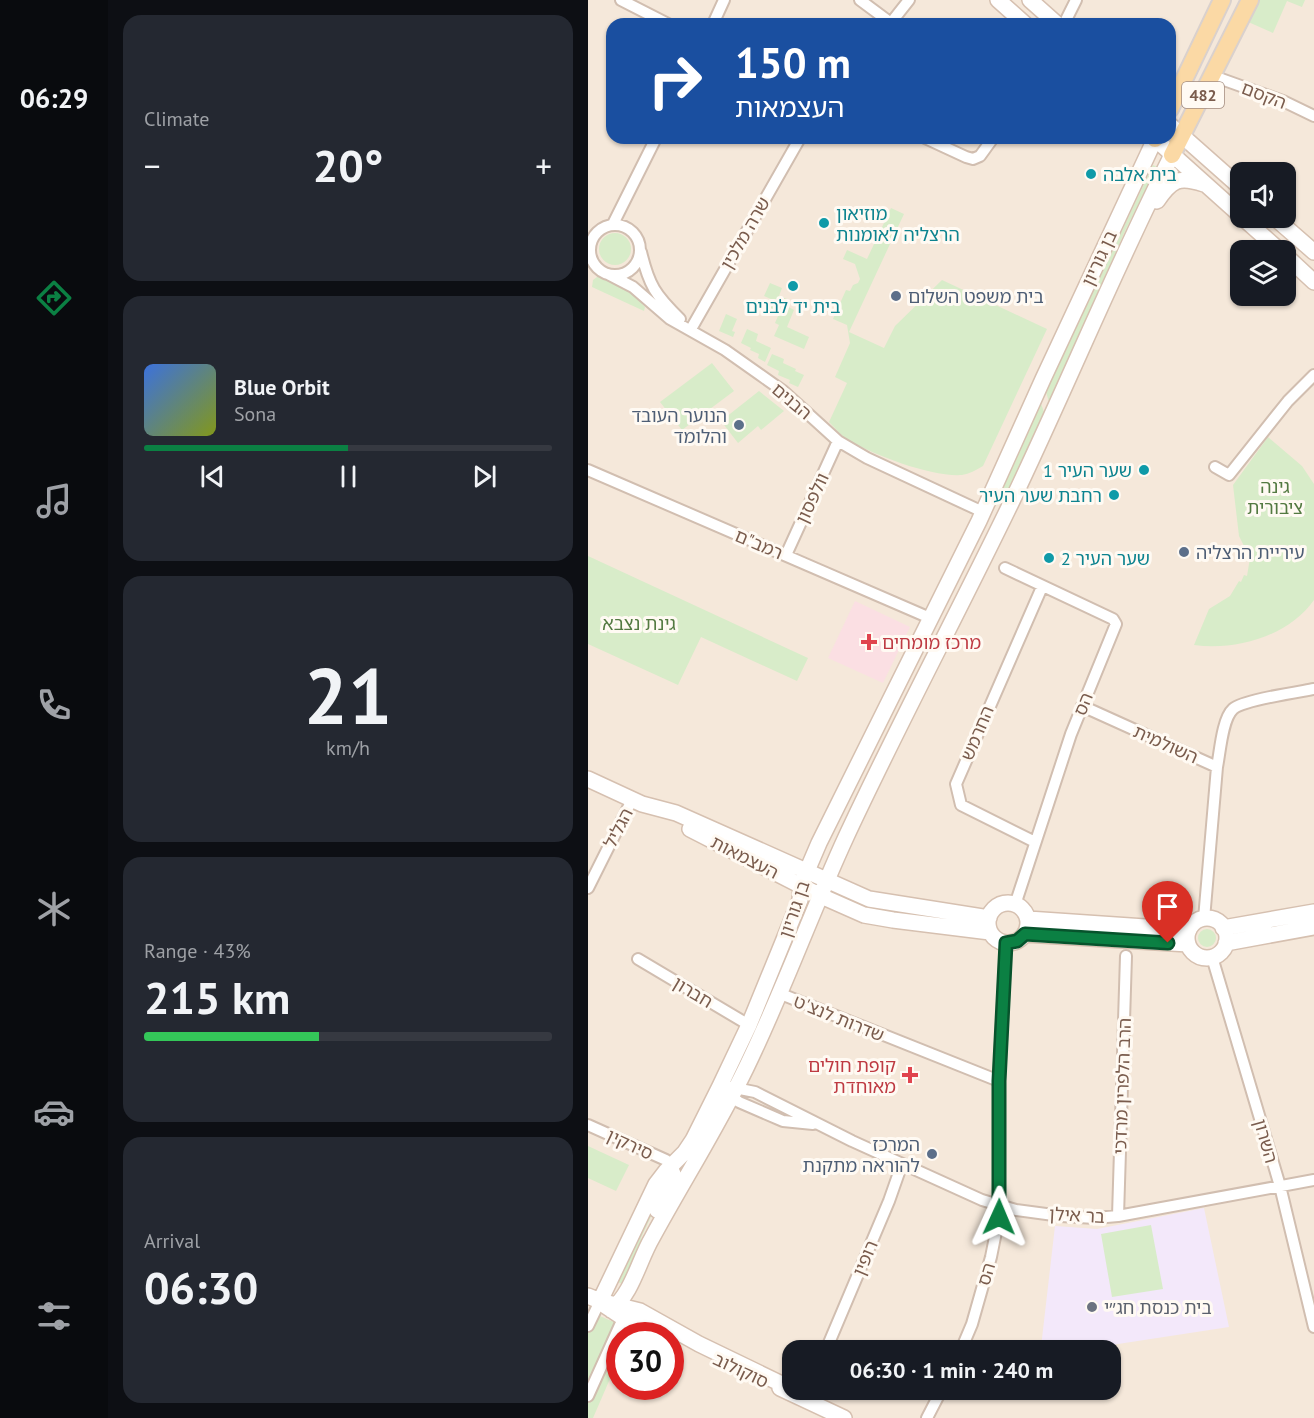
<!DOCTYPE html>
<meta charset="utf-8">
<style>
:root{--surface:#171b24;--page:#242831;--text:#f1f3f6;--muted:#9ea1a6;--line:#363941;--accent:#0b8043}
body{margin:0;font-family:"PT Sans","Noto Sans Hebrew",sans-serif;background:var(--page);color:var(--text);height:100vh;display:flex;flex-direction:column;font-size:22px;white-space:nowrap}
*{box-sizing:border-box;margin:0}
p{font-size:20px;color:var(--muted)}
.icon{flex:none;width:33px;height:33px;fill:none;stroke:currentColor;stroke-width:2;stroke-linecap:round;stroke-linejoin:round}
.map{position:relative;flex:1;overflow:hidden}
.side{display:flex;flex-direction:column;gap:15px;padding:15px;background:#0d0f14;width:480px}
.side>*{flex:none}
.hud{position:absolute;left:18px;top:18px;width:570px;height:126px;border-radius:18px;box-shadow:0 2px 4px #0004;background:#1a4fa0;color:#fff;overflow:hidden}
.fabs{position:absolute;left:642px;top:162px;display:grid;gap:12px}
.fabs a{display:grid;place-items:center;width:66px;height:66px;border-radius:12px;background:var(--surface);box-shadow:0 2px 4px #0004;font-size:30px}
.speed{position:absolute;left:18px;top:1322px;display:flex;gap:12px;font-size:30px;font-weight:700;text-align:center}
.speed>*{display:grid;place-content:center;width:78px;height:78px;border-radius:50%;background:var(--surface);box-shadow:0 2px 4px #0004;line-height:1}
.speed .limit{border:9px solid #d22;background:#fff;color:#111}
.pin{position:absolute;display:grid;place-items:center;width:51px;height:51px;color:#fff;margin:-62px -26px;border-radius:50% 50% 50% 0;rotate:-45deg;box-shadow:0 0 6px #0007}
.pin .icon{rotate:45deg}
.me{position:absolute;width:66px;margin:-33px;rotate:1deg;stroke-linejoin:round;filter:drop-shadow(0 0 4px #0008)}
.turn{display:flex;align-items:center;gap:21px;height:126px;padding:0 30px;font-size:27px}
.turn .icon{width:78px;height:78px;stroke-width:2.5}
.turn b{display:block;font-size:42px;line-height:51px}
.big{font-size:45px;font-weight:800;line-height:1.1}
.side .card{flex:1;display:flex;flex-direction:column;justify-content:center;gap:9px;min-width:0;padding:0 21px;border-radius:18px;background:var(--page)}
.side .dial{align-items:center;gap:0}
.dial b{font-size:78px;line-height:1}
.song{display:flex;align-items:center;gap:18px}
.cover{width:72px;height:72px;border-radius:9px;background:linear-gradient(135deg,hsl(220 70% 55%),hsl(70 70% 35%))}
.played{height:6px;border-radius:3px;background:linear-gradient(90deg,var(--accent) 50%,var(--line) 50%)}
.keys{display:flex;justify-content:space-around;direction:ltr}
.heat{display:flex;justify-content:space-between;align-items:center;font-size:33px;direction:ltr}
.charge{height:9px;border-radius:4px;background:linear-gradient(90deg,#34c759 43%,var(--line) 0)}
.trip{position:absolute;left:194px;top:1340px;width:339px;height:60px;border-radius:18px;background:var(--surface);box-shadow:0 2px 4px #0004;font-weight:800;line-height:60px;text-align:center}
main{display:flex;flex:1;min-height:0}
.tabs{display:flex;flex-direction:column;width:108px;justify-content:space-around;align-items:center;background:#090b0e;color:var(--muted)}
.tabs .icon{width:42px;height:42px}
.tabs .current{color:var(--accent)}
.tabs b{font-size:27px;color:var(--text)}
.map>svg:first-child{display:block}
</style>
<main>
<nav class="tabs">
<b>06:29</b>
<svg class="icon current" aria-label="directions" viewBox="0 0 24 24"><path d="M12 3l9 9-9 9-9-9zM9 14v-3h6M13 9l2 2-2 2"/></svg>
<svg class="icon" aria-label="music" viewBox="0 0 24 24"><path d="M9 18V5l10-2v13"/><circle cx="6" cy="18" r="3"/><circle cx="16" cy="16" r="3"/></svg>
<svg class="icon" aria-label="phone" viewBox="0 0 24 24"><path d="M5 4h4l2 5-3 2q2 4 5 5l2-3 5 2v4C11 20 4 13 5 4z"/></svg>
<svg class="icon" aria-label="climate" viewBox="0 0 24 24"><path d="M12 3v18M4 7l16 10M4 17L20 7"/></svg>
<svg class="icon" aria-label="car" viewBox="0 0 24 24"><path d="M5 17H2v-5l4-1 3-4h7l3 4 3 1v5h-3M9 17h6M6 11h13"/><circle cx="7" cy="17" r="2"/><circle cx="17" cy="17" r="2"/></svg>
<svg class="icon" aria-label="filters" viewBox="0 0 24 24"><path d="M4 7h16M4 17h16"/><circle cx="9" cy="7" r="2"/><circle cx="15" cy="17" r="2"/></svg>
</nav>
<section class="side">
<div class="card"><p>Climate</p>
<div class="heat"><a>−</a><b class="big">20°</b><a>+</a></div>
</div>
<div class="card">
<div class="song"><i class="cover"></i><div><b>Blue Orbit</b><p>Sona</p></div></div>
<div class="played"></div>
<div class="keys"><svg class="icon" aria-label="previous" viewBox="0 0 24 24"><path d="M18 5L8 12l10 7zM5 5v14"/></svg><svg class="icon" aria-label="pause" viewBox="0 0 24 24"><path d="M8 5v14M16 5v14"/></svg><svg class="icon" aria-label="next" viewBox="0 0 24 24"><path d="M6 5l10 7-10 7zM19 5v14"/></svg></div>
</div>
<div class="card dial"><b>21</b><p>km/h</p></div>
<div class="card"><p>Range · 43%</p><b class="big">215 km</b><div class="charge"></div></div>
<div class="card"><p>Arrival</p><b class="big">06:30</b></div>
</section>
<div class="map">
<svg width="726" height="1418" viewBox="0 0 726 1418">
<rect width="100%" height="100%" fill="#fdf6ec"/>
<path fill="#f5e8da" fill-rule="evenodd" d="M 0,0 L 726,0 L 726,1418 L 0,1418 ZM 24,24 L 582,24 L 582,138 L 24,138 ZM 652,172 L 698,172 L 698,218 L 652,218 ZM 652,250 L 698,250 L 698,296 L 652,296 ZM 32,1335 L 82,1335 L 82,1386 L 32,1386 ZM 204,1350 L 522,1350 L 522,1389 L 204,1389 Z"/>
<path fill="#f3e8fa" d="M 616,1208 L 641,1327 L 517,1346 L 453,1347 L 467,1226 L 509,1229 Z"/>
<path fill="#fbdfe3" d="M 267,601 L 322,627 L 295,683 L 240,658 Z"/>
<path fill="#d8ecc9" d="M 668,0 L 717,0 L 714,7 L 699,1 L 685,33 L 658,21 Z
M 565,165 L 569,167 L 538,229 L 461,402 L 458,392 Z
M 303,208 L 316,214 L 261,332 L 296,348 L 307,326 L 354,280 L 459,329 L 395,466 C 388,470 381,474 374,475 C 343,477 289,456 262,441 C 254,437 248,429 241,422 L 259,383 L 247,377 L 262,343 L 259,325 L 245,319 L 258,290 L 262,291 L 265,285 L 270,283 L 272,279 L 267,264 L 255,259 L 259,250 L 279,259 Z
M11 249a16 16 0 1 1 32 0a16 16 0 1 1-32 0Z
M 9,277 C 28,280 46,293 57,307 L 56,311 L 4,287 L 5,280 Z
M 182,283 L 194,288 L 191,296 L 199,299 L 197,305 L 206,310 L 199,327 L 221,337 L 216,349 L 186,336 L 191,325 L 187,323 L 190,316 L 187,315 L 189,311 L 182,308 L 185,300 L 176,296 Z
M 138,314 L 149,319 L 144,331 L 147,332 L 145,337 L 131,331 Z
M 159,329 L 170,334 L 168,341 L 183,348 L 177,362 L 170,358 L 171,354 L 162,350 L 163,348 L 153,343 Z
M 184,354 L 196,359 L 195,363 L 208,369 L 207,371 L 216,375 L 210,387 L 201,383 L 202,380 L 190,375 L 191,371 L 179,365 Z
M 124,363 L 146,391 L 94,430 L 72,402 Z
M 171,391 L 196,411 L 173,430 L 170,426 L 150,443 L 133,421 Z
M 452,401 L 456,412 L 419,496 L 409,505 L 403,507 Z
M 680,437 L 714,466 L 726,484 L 726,600 C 701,636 648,651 606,645 L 621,609 L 642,596 L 651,581 L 653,582 L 656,575 L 659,576 L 662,558 L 651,536 L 645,485 Z
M 0,556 L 220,658 L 209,681 L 113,637 L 90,685 L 0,644 Z
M610 938a9 9 0 1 1 18 0a9 9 0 1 1-18 0Z
M 0,1146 L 41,1165 L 28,1191 L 0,1178 Z
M 78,1177 L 81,1178 L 53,1238 L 52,1250 L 36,1285 L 28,1281 Z
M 563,1225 L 575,1289 L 524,1297 L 513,1234 Z
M 5,1313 L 44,1330 L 42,1335 L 32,1335 L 31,1358 L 5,1418 L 0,1418 L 0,1326 Z"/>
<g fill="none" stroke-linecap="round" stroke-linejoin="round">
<g stroke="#d1beb0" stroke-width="14">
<path id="street" d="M 33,0 L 80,24
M 272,0 L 303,23
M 125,24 L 136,0
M 302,24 L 321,0
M 476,24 L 488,0
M 625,76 L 695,101 L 726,116
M 337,138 L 378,157 L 385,159 L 392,156 L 405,138
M 25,224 L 68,138
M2 250a25 25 0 1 1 50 0a25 25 0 1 1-50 0Z
M 53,252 C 61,285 67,295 92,319
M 20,274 L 45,287 L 82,319 L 137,350 L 171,374 L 195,391 L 250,441 L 279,458 L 395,512
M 103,329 L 212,138
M 627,467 L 641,475 L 700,401 L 726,375
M 0,470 L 342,618
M 198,555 L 250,441
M 417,568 L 525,619 L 528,624 L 483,734 L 427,905
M 494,706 L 629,767 C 632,753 634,719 645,709 C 655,700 710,692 726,689
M 447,842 L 373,805 L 368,784 L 454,587
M 0,888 L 44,800
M 616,919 L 629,767
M 624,957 L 692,1186 L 726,1327
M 50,959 L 161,1025
M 193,994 L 411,1081
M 142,1087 L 167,1092 L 264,1141 L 394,1200 L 428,1210 L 473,1216 L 507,1218 L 530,1216 L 726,1180
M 139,1093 L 151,1102 L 195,1121 L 225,1124
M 0,1125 L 78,1160 L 82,1167
M 530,1216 L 538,956
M 0,1326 L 12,1301
M 238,1350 L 301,1201 L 314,1164
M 373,1350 L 384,1324 L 403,1257 L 411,1217 L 411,1081 L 418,943
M 0,1396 L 32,1325
M 339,1418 L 354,1389"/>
</g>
<g stroke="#d6c0b0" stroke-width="18">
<path id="secondary" d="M 410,0 L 437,24
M 442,0 L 469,24
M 582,125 L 652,187
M 566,138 L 652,215
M 569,201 C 584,179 591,176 616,184
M 655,218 L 691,250
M 687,218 L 726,252
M 698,256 L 726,282
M 0,779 L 54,804 L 88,813 L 281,899 L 401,918
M 102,829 L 233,896 L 276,915 L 305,920 L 402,932
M400 923a20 20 0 1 1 40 0a20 20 0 1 1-40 0Z
M599 938a20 20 0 1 1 40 0a20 20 0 1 1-40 0Z
M 440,919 L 601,930
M 635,928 L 726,912
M 437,934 L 600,944
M 638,943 L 726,927
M 69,1210 L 85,1179 L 85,1174 L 82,1167
M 0,1296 L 12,1301 L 52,1311 L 111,1344 L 204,1389
M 12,1301 L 68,1184 L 78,1171 L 97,1152 L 105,1140 L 132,1086 L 161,1025 L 197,937 L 212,900 L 213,885 L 231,843 L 391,521 L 455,379 L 567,139
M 16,1305 L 40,1321 L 72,1335
M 23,1310 C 44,1294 51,1260 64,1238 C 95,1181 130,1126 158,1068 C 195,992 223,913 258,837 C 311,723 370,613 424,501 C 479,386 527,268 584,155
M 192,1388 L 256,1418"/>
</g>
<g stroke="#dad1cd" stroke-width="20">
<path id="primary" d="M 582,109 L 634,0
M 567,139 L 568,138
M 584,155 L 662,0"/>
</g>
<use href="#street" stroke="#fff" stroke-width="10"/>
<use href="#secondary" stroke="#fff" stroke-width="15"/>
<use href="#primary" stroke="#fbd9a5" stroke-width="16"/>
</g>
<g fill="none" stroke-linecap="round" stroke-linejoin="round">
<g stroke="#07532c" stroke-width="15">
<path id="route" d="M 411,1217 L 411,1081 L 418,943 L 429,941 L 437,934 L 580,943"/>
</g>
<use href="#route" stroke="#0b8043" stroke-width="10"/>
</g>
<g fill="#0f9aa8" stroke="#fffaf3" stroke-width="2">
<circle cx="503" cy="174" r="6"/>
<circle cx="236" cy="223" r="6"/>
<circle cx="205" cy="286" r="6"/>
<circle cx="556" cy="470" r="6"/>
<circle cx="526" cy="495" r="6"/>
<circle cx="461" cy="558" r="6"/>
</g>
<g fill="#5c6f8a" stroke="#fffaf3" stroke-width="2">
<circle cx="308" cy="296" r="6"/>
<circle cx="151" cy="425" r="6"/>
<circle cx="596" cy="552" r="6"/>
<circle cx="344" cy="1154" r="6"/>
</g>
<g fill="#e0444e" stroke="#fffaf3" stroke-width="2">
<path d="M278 633h6v6h6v6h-6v6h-6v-6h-6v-6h6z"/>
<path d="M319 1066h6v6h6v6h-6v6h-6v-6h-6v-6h6z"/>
</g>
<circle fill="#6b7280" stroke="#fffaf3" stroke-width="2" cx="504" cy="1307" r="6"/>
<g text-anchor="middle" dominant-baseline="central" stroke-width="6" stroke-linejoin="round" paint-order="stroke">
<rect fill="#fffaf3" stroke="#a28b7f" stroke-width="1.5" x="594" y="82" width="42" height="26" rx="4.5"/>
<g font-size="16" font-weight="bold" fill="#7a5c4d">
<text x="615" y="95">482</text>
</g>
<g font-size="18" fill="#7a5c4d" stroke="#fffaf3">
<text transform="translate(676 95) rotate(21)">הקסם</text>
<text transform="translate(157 233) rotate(-60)">שרה מלכין</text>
<text transform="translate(511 258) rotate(-65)">בן גוריון</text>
<text transform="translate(204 401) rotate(40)">הבנים</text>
<text transform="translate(224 498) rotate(-65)">וולפסון</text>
<text transform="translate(171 544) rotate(23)">רמב"ם</text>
<text transform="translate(495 704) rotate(-68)">הס</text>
<text transform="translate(389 733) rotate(-67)">החרמש</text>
<text transform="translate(578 744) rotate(24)">השולמית</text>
<text transform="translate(30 828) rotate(-63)">הגליל</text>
<text transform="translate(157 857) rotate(27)">העצמאות</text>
<text transform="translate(206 909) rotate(-71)">בן גוריון</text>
<text transform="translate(105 992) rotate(31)">חברון</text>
<text transform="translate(251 1018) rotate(22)">שדרות לנצ'ט</text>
<text transform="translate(534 1086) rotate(-88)">הרב הלפרין מרדכי</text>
<text transform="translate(678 1141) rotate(74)">השרון</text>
<text transform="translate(42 1144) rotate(25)">סירקין</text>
<text transform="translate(489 1215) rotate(3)">בר אילן</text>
<text transform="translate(277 1258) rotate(-67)">רופין</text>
<text transform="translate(398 1274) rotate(-74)">הס</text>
<text transform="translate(153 1370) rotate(25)">סוקולוב</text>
</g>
<g font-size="18" fill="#0d838f" stroke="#fffaf3" text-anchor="start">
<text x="515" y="174">בית אלבה</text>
<text x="248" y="213">מוזיאון<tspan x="248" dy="21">הרצליה לאומנות</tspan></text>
<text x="205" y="306" text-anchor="middle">בית יד לבנים</text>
<text x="544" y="470" text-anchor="end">שער העיר 1</text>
<text x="514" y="495" text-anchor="end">רחבת שער העיר</text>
<text x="473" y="558">שער העיר 2</text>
</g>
<g font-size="18" fill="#4e5e75" stroke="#fffaf3" text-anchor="start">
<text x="320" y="296">בית משפט השלום</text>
<text x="139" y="415" text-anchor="end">הנוער העובד<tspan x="139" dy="21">והלומד</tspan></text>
<text x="608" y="552">עיריית הרצליה</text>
<text x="332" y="1144" text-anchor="end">המרכז<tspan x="332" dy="21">להוראה מתקנת</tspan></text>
</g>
<g font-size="18" fill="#537a41" stroke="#fffaf3">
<text x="687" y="486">גינה<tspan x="687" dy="21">ציבורית</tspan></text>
<text x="51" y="623">גינת נצבא</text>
</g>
<g font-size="18" fill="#be3a42" stroke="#fffaf3" text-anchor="start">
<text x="294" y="642">מרכז מומחים</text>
<text x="308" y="1065" text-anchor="end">קופת חולים<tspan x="308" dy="21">מאוחדת</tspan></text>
</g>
<g font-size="18" fill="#5b616d" stroke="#fffaf3" text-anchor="start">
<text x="516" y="1307">בית כנסת חג״י</text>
</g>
</g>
</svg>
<div class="fabs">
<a><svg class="icon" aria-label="sound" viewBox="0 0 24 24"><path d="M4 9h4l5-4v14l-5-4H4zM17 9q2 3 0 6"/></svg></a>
<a><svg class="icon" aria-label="layers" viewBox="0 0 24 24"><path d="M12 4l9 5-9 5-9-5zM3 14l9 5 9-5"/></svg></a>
</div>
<div class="speed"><div class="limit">30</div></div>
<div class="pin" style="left:580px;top:943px;background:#d93025"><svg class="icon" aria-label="arrive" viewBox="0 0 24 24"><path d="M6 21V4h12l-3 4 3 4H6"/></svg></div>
<svg class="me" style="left:411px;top:1217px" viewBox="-20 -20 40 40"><path d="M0-17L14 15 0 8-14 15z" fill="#0b8043" stroke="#fff" stroke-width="4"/></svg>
<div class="trip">06:30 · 1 min · 240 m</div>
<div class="hud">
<div class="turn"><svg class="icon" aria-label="right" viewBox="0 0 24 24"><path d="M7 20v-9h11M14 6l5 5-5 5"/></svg><div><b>150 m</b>העצמאות</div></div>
</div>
</div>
</main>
